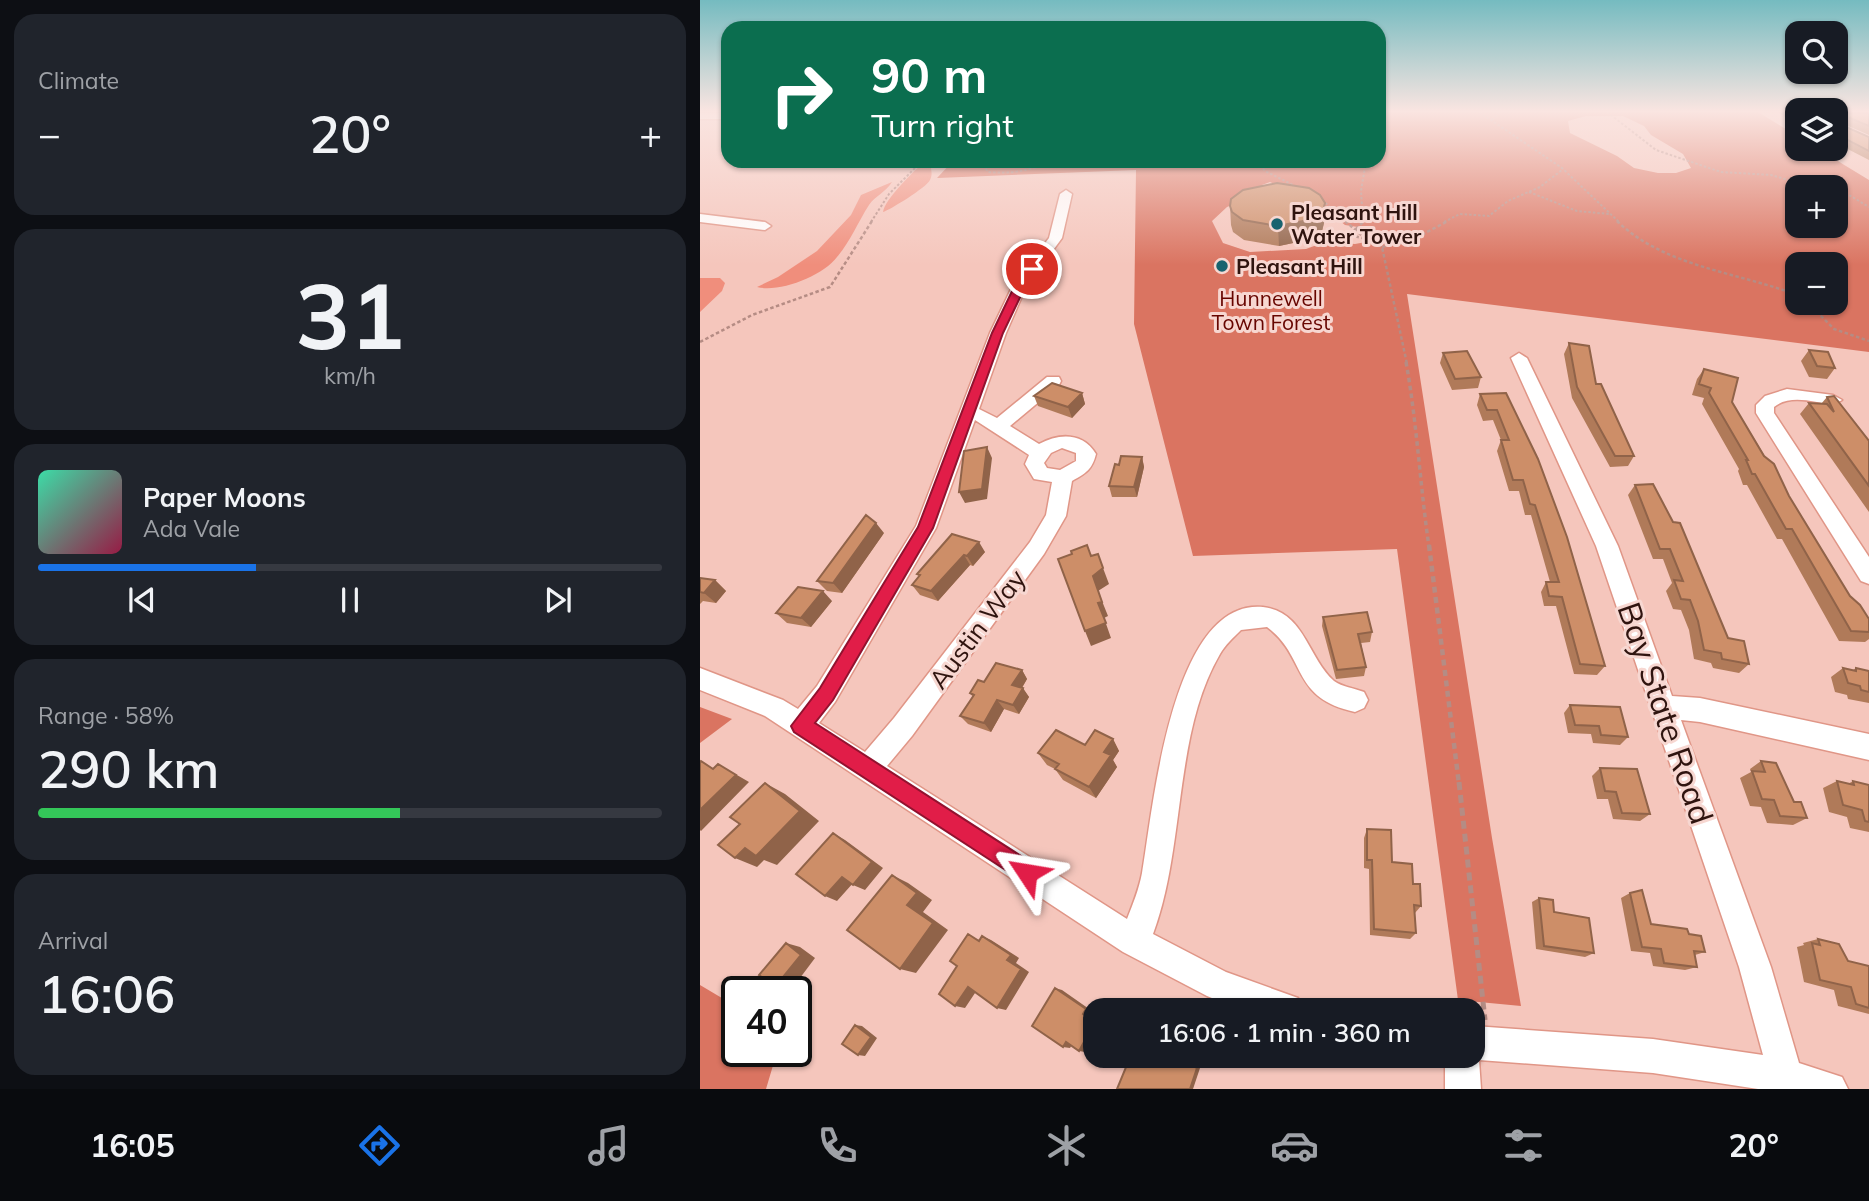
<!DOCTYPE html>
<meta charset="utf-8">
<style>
:root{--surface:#171b24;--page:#20242c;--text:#f1f3f6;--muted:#9ea1a6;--line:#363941;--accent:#1a73e8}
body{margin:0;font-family:Mulish,sans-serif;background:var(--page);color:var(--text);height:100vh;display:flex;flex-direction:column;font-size:26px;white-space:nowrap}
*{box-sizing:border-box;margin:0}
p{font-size:23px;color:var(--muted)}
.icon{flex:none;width:38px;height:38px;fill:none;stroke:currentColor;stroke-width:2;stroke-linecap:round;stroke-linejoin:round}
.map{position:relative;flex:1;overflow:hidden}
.sheet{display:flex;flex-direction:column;gap:14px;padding:14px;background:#0d0f14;width:700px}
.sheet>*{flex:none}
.hud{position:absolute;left:21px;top:21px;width:665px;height:147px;border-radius:21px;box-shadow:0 2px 5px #0004;background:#0b6e4f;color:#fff;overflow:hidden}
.buttons{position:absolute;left:1085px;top:21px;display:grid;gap:14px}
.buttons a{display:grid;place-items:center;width:63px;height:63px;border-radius:14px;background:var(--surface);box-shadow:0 2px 5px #0004;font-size:35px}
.speed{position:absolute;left:21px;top:976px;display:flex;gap:14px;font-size:35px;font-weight:700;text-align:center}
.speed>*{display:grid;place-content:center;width:91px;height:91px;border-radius:50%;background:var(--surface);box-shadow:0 2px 5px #0004;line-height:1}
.speed .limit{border:4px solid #111;border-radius:10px;background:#fff;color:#111}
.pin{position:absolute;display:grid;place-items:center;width:60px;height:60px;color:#fff;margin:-30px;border:4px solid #fff;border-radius:50%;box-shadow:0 2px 7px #0007}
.me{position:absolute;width:77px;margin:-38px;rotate:303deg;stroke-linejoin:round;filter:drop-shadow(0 0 5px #0008)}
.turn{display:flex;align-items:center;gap:24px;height:147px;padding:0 35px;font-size:32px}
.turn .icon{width:91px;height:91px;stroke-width:2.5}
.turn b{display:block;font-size:49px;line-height:60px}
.big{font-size:52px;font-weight:600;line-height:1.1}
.sheet .widget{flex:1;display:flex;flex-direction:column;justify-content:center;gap:10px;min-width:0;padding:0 24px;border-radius:21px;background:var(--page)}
.sheet .dial{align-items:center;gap:0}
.dial b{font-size:91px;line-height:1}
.song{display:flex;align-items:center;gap:21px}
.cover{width:84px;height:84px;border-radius:10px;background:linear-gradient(135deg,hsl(160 70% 55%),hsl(340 70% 35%))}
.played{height:7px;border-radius:4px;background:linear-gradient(90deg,var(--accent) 35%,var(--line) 35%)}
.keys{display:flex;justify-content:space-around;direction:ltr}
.heat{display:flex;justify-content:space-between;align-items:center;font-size:38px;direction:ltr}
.charge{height:10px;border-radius:5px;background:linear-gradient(90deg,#34c759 58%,var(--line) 0)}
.trip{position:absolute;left:383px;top:998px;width:402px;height:70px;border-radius:21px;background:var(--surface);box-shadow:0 2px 5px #0004;font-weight:600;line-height:70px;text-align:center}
.tabs{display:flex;height:112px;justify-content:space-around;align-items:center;background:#090b0e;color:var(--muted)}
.tabs .icon{width:49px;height:49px}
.tabs .selected{color:var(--accent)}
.tabs b{font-size:32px;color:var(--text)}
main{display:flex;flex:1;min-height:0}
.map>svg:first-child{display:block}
</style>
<main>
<section class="sheet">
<div class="widget"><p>Climate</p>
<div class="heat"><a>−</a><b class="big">20°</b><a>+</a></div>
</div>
<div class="widget dial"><b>31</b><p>km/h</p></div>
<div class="widget">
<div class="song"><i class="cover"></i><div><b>Paper Moons</b><p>Ada Vale</p></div></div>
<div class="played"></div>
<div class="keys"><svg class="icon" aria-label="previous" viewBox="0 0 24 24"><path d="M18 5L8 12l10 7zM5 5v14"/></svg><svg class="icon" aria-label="pause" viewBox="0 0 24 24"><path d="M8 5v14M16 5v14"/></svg><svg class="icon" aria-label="next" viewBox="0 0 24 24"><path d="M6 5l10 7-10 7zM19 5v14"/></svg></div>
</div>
<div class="widget"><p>Range · 58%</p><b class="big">290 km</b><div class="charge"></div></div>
<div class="widget"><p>Arrival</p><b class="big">16:06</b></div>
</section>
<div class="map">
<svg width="1169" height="1089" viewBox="0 0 1169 1089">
<rect width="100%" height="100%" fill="#f5c6bc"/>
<path fill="#f08e7c" d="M 223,163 L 230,163 C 231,169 233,174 230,180 C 227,187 190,210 183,212 C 185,199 212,173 223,163 Z
M 192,182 C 186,192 175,196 169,205 C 158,222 150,242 137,257 C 123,276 79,293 57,287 L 78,277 L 117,251 L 151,215 L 161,195 Z
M 0,278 L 20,278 L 25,283 L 22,291 L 0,312 Z"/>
<path fill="#da7461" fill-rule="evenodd" d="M 679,112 L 1058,112 L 1097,136 L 1097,149 L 1118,149 L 1169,180 L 1169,352 L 707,294 L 792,838 L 821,1006 L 758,1000 L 697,549 L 493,556 L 434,324 L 436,170 L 237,178 L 253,161 L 679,161 ZM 886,116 L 923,116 L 944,126 L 951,135 L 983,154 L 991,168 L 976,173 L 958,173 L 934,168 L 917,156 L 870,133 L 868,121 ZM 570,182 L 623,207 L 645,225 L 664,228 L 671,234 L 666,242 L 655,244 L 625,242 L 606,249 L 550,252 L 523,243 L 512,221 L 527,207 L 560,193 L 562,185 ZM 1097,187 L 1136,187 L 1136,226 L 1097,226 ZM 1097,264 L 1136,264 L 1136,303 L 1097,303 Z
M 0,707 L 32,719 L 0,743 Z
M 0,985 L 37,1007 L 37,1052 L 77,1052 L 66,1089 L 0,1089 Z"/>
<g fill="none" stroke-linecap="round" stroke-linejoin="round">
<g stroke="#e09687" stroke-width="3">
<path id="minor" d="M 0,113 L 28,113 L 28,119 L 0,119 Z
M 366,190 L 372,194 L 362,238 L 326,287 L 306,333 L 279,409 L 297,418 L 347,377 L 359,377 L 361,381 L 359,385 L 310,426 L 339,444 C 359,433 383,432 396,454 C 392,470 386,473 372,481 L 366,516 L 344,554 L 212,736 L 187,766 L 427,919 C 433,904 439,889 442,873 C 453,810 471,598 563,607 C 604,611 608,658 634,681 C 642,687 654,688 664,692 L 668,700 L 664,708 L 655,712 C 590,698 608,658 567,627 L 541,630 C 534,637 525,645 520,654 C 473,734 486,846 453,934 L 526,972 L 598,998 L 602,1010 L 541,1010 L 507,996 L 423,952 L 65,716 L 0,690 L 0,668 L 83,700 L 98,709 L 117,686 L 216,526 L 290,333 L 312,287 L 349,238 L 360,194 ZM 275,420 L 329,455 L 325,464 L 334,479 L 352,482 L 346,515 L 330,542 L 194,718 L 165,752 L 119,723 L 135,702 L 236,528 ZM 362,448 L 376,453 L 376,461 L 360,470 L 347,468 L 344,463 L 351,453 Z
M 0,214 L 65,222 L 71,226 L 65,230 L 0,222 Z
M 819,353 L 827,358 L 918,546 L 972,696 L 1000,698 L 1169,734 L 1169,760 L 1000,722 L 981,720 L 1071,967 L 1099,1063 L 1142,1077 L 1148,1089 L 1058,1089 L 953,1073 L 779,1060 L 781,1089 L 745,1089 L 745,1055 L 774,1055 L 774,1026 L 953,1039 L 1063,1055 L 1039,967 L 896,546 L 811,358 Z
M 1087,389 L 1133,395 L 1142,400 L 1133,405 C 1114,402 1090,394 1074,407 L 1074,413 L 1169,557 L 1169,584 L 1161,581 L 1056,413 L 1056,405 L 1065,396 Z"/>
</g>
<path stroke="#b58c84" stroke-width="2" stroke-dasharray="2.5 2" stroke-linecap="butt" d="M 779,112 L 862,168 L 919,222
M 907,112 L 956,150 L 1021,172 L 1071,175 L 1112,187
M 792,120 L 799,112
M 281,161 L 288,172 C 311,174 330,171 351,161
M 365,161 L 381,165 L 412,161
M 558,161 L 565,171 L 599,188
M 829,192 L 877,211 L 909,214
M 1136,192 L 1149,195 L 1169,207
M 622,200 L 647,222
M 171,222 L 189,194 L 222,161
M 663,222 L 661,191 L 666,161
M 744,222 L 760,214 L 789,216 L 808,201 L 840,187 L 862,170"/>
<path stroke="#b58c84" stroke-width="2.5" stroke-dasharray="3.5 2.5" stroke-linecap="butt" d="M 645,221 L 666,239
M 917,221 C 965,267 1037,272 1097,295
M 656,229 L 664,221
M 638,232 L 666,239 L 682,247 L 707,364
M 682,247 L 710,241 L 748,221
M 1108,303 L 1134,329 L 1169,341
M 0,342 L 52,315 L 130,287 L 172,221"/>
<path stroke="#b58c84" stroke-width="3.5" stroke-dasharray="4.5 3.5" stroke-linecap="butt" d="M 706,362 C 717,423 720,485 729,547"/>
<path stroke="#b58c84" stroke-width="4.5" stroke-dasharray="6 4.5" stroke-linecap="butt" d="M 729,545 L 759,784"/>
<path stroke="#b58c84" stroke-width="5" stroke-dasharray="8 5" stroke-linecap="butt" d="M 759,782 L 785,1020"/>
<use href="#minor" fill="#fff" fill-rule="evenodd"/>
</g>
<path fill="#b07a59" d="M 1078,112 L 1097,112 L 1097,123 L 1085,117 Z
M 1136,112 L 1169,113 L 1169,135 L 1137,121 L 1137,123 L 1169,137 L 1169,160 L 1136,143 Z
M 530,206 L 624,223 L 622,231 L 612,239 L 579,246 L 544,240 L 533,232 L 531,225 Z
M 869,343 L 896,384 L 934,456 L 928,466 L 910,467 L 872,398 L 864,354 Z
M 1109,350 L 1135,368 L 1127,379 L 1109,377 L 1101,361 Z
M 743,353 L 781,377 L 778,388 L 752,390 L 740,363 Z
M 1004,369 L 1032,402 L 1150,596 L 1169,619 L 1169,639 L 1165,642 L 1139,641 L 1082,539 L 1077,539 L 1047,485 L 1043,485 L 1038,471 L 1039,469 L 1002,404 L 1004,398 L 992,395 L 997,379 Z
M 382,393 L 385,404 L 372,418 L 338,406 L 334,396 Z
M 806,393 L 905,666 L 897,675 L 874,674 L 856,606 L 844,606 L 841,592 L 846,582 L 850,582 L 831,515 L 825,515 L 819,491 L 809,491 L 797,451 L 801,440 L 793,420 L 783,421 L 777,405 L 780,394 Z
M 1127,397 L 1169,441 L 1169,512 L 1100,414 L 1109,403 L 1121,404 Z
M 442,457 L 444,467 L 437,497 L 412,497 L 409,486 L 419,465 Z
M 935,485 L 1028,638 L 1049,664 L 1039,673 L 1013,668 L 1011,663 L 994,659 L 989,630 L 981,610 L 973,609 L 966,591 L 972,583 L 963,559 L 953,559 L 928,495 Z
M 184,533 L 142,593 L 127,591 L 117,581 Z
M 252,534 L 285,552 L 273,566 L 270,565 L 238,601 L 220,595 L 212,585 L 219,577 L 217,574 Z
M 0,578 L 15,580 L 26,591 L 16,603 L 3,601 L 0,604 Z
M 132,601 L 111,627 L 87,623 L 76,613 Z
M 623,617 L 672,632 L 670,642 L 661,643 L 666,667 L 664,676 L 636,679 L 622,626 Z
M 1143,668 L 1153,670 L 1156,668 L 1169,671 L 1169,703 L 1148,699 L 1147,695 L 1135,692 L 1131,677 Z
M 322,670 L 327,679 L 322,688 L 329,697 L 319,714 L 304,709 L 291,732 L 268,724 L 260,716 L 273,697 L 270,693 L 284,682 Z
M 870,705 L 928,737 L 920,745 L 893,743 L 891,734 L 868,733 L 864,713 Z
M 413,739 L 419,751 L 413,760 L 417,767 L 396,798 L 363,780 L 355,769 L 347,765 L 338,753 Z
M 1061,761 L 1094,802 L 1107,818 L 1093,825 L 1067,823 L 1061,807 L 1050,806 L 1040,778 L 1051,772 L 1050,769 Z
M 900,768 L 950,814 L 940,821 L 913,819 L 908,799 L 897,799 L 892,776 Z
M 1137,781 L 1148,784 L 1153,781 L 1169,785 L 1169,832 L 1150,828 L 1147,817 L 1129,812 L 1123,788 Z
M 667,829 L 692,862 L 713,884 L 721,906 L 715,913 L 716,933 L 710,939 L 670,935 L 669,869 L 664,868 L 664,838 Z
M 930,893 L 951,924 L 989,934 L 1005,952 L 995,955 L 997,967 L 985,970 L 953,966 L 950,953 L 931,951 L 921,898 Z
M 839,898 L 894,953 L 885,957 L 836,949 L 832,902 Z
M 1118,939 L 1148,961 L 1169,966 L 1169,1014 L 1138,1006 L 1134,990 L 1104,982 L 1097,947 L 1104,945 L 1103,943 Z"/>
<path fill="#906349" d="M 625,203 L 624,223 L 622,231 L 612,239 L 579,246 L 578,226 Z
M 382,393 L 385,404 L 372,418 L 368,407 Z
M 287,447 L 292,458 L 287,499 L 265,503 L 259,492 Z
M 442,457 L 444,467 L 437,497 L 434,487 Z
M 176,523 L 184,533 L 142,593 L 133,583 Z
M 279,542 L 285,552 L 273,566 L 267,556 Z
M 264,555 L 270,565 L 238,601 L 231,591 Z
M 403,568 L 409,584 L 398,591 L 408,616 L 404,618 L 411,638 L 391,646 L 385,631 L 398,603 L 393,576 Z
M 15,580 L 26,591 L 16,603 L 4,593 Z
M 123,591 L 132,601 L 111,627 L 101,618 Z
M 322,670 L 327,679 L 318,694 L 312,685 Z
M 323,688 L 329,697 L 319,714 L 313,705 Z
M 297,700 L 304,709 L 291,732 L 284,723 Z
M 413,739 L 419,751 L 413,760 L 417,767 L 396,798 L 389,787 L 404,752 Z
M 18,764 L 49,782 L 1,831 L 0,830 L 0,810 Z
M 65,783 L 85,794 L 119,821 L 77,865 L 64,860 L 57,867 L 35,858 Z
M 133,833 L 145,840 L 183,868 L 165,890 L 153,885 Z
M 192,875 L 208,883 L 232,900 L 223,912 L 248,930 L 216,973 L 200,969 Z
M 142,877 L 154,882 L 137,901 L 125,896 Z
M 282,936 L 291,940 L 319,958 L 316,963 L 329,972 L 306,1010 L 297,1008 Z
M 86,943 L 100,947 L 115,958 L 91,990 L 75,987 Z
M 268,987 L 277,990 L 265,1008 L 255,1006 Z
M 355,988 L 362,990 L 392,1011 L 389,1016 L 396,1020 L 396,1034 L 385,1052 L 379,1051 L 383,1014 Z
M 155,1025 L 162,1026 L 177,1038 L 165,1056 L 158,1055 Z
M 366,1042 L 373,1043 L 370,1048 L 363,1047 Z
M 471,1055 L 474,1055 L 500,1068 L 493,1089 L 490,1089 Z"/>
<path fill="#cd8e68" stroke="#906349" stroke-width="2" d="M 1136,112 L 1169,113 L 1169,126 L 1141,114 L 1138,115 L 1137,123 L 1169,137 L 1169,151 L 1136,134 Z
M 577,183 L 609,188 L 620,195 L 625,203 L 623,211 L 613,219 L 578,226 L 543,220 L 532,212 L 530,206 L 531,199 L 543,190 Z
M 869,343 L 889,346 L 896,384 L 901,384 L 934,456 L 915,456 L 877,387 Z
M 1109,350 L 1128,352 L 1135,368 L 1117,366 Z
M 767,351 L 781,377 L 755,379 L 743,353 Z
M 1004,369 L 1038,378 L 1032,402 L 1064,456 L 1074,464 L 1089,496 L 1150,596 L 1160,605 L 1169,619 L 1169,632 L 1151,631 L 1092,529 L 1086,529 L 1055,474 L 1052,474 L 1046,460 L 1048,460 L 1009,393 L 1011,388 L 999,384 Z
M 352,383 L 382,393 L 368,407 L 334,396 Z
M 806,393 L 838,459 L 867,537 L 905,666 L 880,664 L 862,597 L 849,596 L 846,582 L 859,582 L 835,505 L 830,504 L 823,480 L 813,480 L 801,440 L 809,440 L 797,410 L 787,410 L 780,394 Z
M 1134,396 L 1169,441 L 1169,486 L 1109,403 L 1127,404 L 1134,412 L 1127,397 Z
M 287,447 L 282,489 L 259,492 L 264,451 Z
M 421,456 L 442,457 L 434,487 L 409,486 L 415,464 L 419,465 Z
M 953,484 L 973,522 L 980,523 L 1028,638 L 1044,641 L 1049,664 L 1022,659 L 1021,653 L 1004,650 L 998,621 L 990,600 L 981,599 L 974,580 L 983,581 L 970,549 L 960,549 L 935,485 Z
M 166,515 L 176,523 L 133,583 L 117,581 Z
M 252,534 L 279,542 L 267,556 L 264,555 L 231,591 L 212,585 L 220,575 L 217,574 Z
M 387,545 L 391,556 L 398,554 L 403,568 L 393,576 L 402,602 L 398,603 L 406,623 L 385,631 L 358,559 L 372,554 L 371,551 Z
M 0,578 L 15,580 L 4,593 L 0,592 Z
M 98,587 L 123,591 L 101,618 L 76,613 Z
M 667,612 L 672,632 L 658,634 L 666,667 L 637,670 L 623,617 Z
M 296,663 L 322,670 L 312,685 L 323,688 L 313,705 L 297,700 L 284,723 L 260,716 L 274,695 L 270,693 L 278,680 L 284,682 Z
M 1143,668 L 1156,671 L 1156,668 L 1169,671 L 1169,692 L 1161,690 L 1160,686 L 1148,683 Z
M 870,705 L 920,707 L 928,737 L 901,735 L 899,726 L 875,725 Z
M 356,730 L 385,745 L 395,730 L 413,739 L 404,752 L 411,755 L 389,787 L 355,769 L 359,764 L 338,753 Z
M 1,761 L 13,769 L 18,764 L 36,775 L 0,810 L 0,762 Z
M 1061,761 L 1076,763 L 1094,802 L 1101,802 L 1107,818 L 1080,816 L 1074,800 L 1062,799 L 1052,771 L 1065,772 Z
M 900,768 L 937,769 L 950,814 L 922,813 L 916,792 L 905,791 Z
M 1137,781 L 1154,785 L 1153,781 L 1169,785 L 1169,822 L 1165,821 L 1162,810 L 1143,805 Z
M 65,783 L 100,811 L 56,856 L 45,848 L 35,858 L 18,845 L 40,824 L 30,817 Z
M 667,829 L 691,830 L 692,862 L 712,864 L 713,884 L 720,884 L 721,906 L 714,905 L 716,933 L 674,929 L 672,860 L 667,860 Z
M 133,833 L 172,862 L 153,885 L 142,877 L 125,896 L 96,874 Z
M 192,875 L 217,893 L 207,905 L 233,923 L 200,969 L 147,930 Z
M 942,890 L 951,924 L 987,929 L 989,934 L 1001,936 L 1005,952 L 994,951 L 997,967 L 964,963 L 961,949 L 942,947 L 930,893 Z
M 839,898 L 853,900 L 854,912 L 889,918 L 894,953 L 844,946 Z
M 268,934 L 279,941 L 282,936 L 311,955 L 307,960 L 321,969 L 297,1008 L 268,987 L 255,1006 L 239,994 L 257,966 L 250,961 Z
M 1118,939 L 1139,944 L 1148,961 L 1169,966 L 1169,1008 L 1156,1004 L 1151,987 L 1120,980 L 1112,943 L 1120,945 Z
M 86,943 L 101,955 L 75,987 L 59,975 Z
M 355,988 L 386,1009 L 383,1014 L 395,1022 L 379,1051 L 366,1042 L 363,1047 L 332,1026 Z
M 155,1025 L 171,1037 L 158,1055 L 142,1044 Z
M 431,1055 L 454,1055 L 459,1058 L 460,1055 L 471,1055 L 497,1068 L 490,1089 L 417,1089 Z"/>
<linearGradient id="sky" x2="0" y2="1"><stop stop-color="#75bbc0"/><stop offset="0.42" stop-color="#fae5e1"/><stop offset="1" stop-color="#fae5e1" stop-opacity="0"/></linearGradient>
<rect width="1169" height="265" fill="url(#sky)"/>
<path fill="#e11d48" stroke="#92132f" stroke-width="2" d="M 329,266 L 338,269 L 325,287 L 303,333 L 233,528 L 133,700 L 115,723 L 335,865 L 338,873 L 335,881 L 327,884 L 94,732 L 91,726 L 120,688 L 218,527 L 292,333 L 314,287 Z"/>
<g fill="#18636f" stroke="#f7d7d1" stroke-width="2.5">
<circle cx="577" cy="224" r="7"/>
<circle cx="522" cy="266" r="7"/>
</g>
<g text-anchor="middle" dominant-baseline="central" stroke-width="6" stroke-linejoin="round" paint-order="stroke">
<g font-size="21" font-weight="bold" fill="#2f140f" stroke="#f7d7d1" text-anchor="start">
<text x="591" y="212">Pleasant Hill<tspan x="591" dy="24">Water Tower</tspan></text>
<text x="536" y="266">Pleasant Hill</text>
</g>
<g font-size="21" fill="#670500" stroke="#f7d7d1">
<text x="571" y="298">Hunnewell<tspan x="571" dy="24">Town Forest</tspan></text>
</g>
<g font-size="26" fill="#2f140f" stroke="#f7d7d1">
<text transform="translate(277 629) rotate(-53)">Austin Way</text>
</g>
<g font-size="32" fill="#2f140f" stroke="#f7d7d1">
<text transform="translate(966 713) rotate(71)">Bay State Road</text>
</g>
</g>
</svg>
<div class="buttons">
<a><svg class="icon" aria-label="search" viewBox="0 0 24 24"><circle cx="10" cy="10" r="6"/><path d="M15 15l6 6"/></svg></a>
<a><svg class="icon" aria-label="layers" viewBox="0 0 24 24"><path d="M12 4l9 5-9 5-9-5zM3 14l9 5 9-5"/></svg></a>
<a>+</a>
<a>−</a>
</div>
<div class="speed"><div class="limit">40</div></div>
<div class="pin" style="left:332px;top:269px;background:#d93025"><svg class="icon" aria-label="arrive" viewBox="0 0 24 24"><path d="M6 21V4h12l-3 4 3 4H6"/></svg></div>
<svg class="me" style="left:327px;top:873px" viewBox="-20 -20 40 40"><path d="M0-17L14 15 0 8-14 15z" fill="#e11d48" stroke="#fff" stroke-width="4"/></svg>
<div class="trip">16:06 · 1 min · 360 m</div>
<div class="hud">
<div class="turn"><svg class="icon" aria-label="right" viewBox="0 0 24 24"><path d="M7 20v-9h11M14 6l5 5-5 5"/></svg><div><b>90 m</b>Turn right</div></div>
</div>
</div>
</main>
<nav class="tabs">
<b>16:05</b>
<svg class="icon selected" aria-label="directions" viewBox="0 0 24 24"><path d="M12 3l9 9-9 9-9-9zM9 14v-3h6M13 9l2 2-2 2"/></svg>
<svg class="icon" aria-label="music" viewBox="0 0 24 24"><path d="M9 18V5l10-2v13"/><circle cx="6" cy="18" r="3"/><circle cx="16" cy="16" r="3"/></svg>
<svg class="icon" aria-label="phone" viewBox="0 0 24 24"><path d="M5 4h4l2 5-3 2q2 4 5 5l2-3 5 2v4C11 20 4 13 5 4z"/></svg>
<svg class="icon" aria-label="climate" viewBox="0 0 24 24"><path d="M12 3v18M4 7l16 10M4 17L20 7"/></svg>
<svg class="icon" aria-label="car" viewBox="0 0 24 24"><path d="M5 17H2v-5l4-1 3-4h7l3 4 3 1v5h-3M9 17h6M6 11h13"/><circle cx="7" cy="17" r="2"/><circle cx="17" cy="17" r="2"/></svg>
<svg class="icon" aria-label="filters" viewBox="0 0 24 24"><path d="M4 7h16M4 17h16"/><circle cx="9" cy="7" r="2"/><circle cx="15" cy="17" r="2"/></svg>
<b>20°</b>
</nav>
